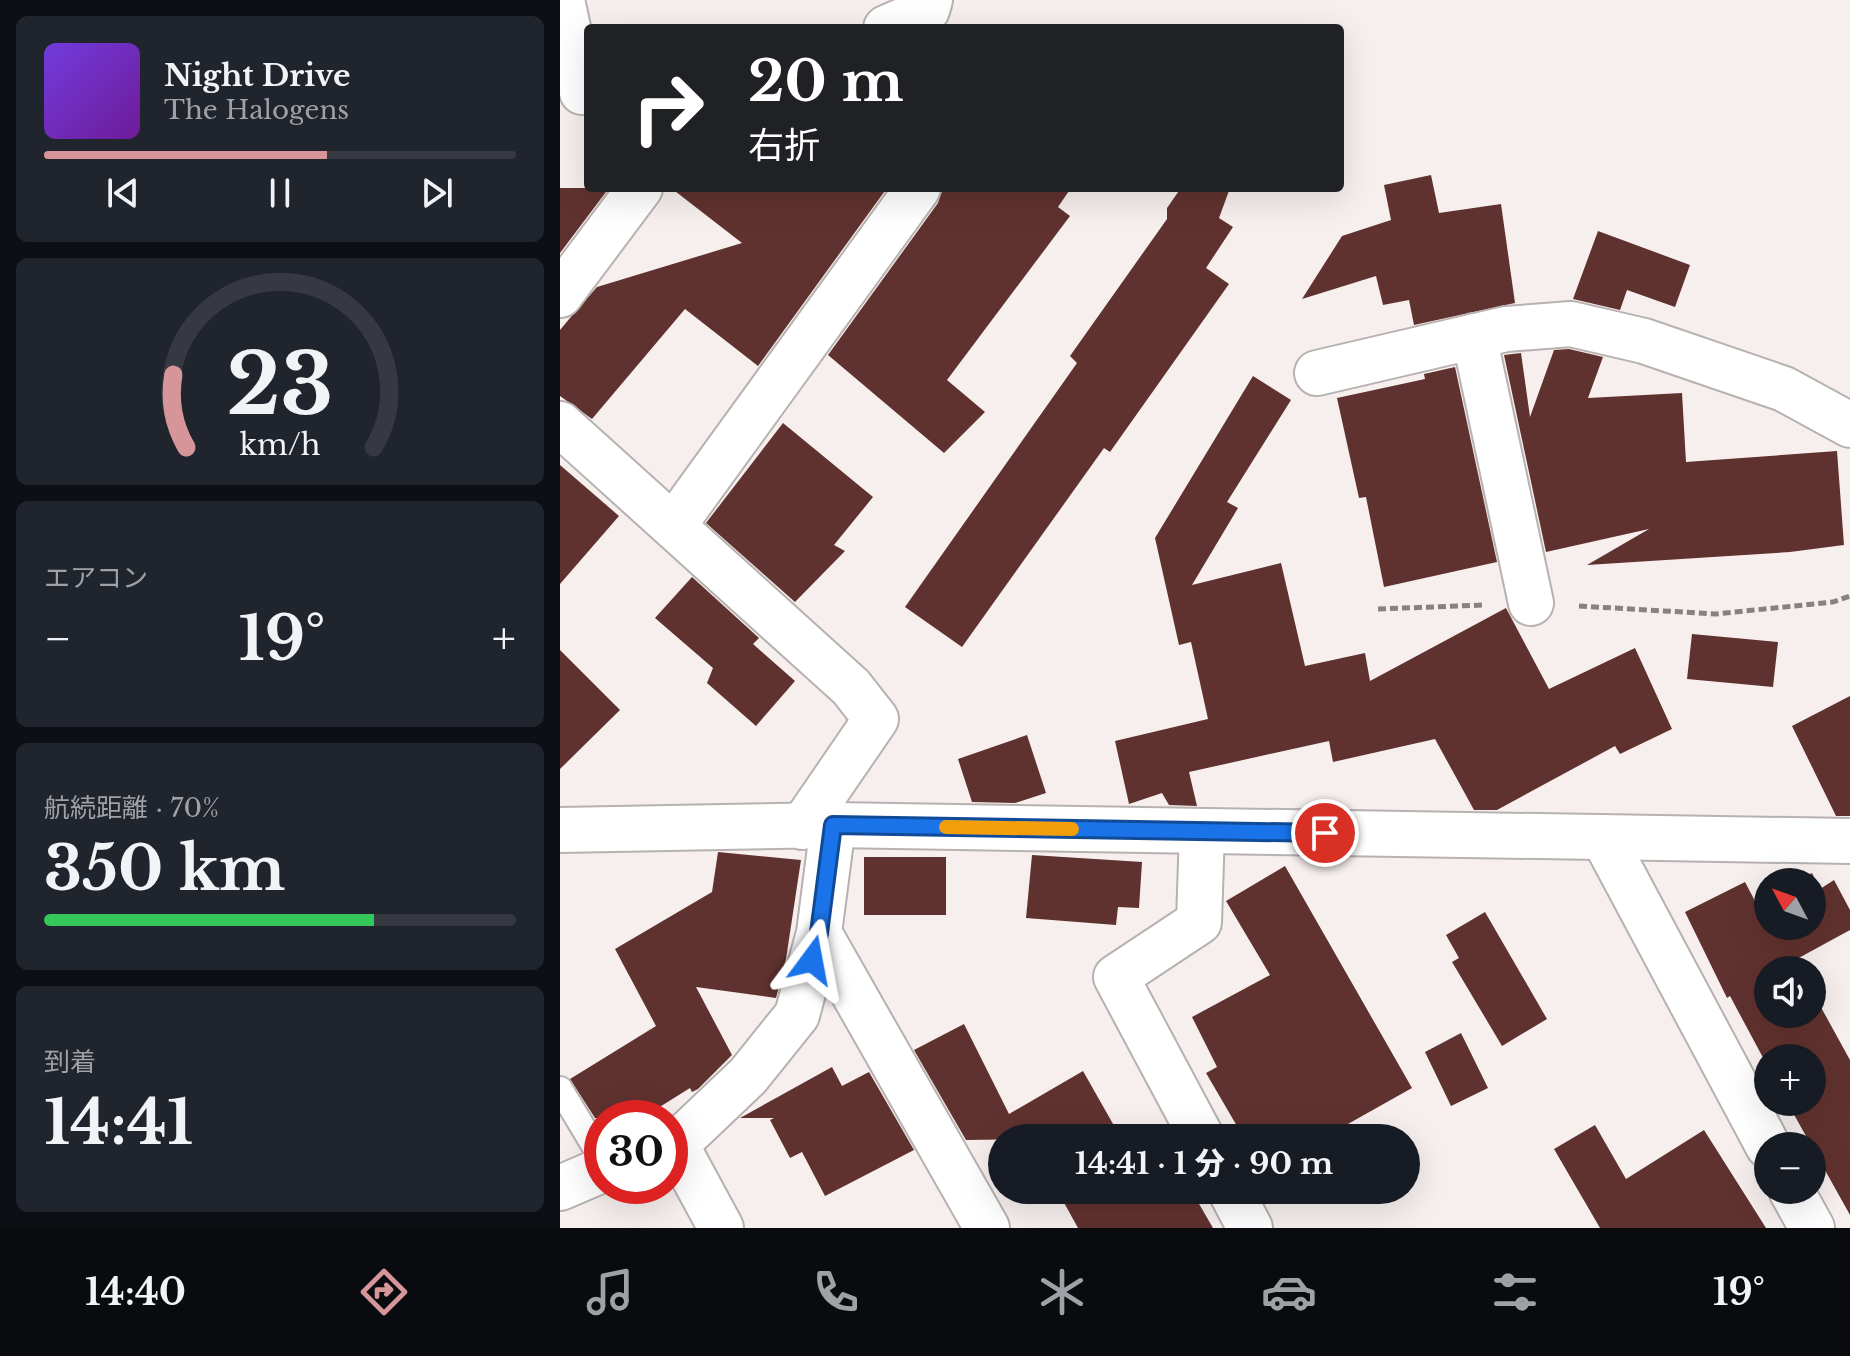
<!DOCTYPE html>
<html lang="ja">
<meta charset="utf-8">
<style>
:root{--surface:#171b24;--page:#20242c;--text:#f1f3f6;--muted:#9ea1a6;--line:#363941;--accent:#d69699}
body{margin:0;font-family:"Libre Baskerville","Noto Sans JP",serif;background:var(--page);color:var(--text);height:100vh;display:flex;flex-direction:column;font-size:30px;white-space:nowrap}
*{box-sizing:border-box;margin:0}
p{font-size:26px;color:var(--muted)}
.icon{flex:none;width:44px;height:44px;fill:none;stroke:currentColor;stroke-width:2;stroke-linecap:round;stroke-linejoin:round}
.map{position:relative;flex:1;overflow:hidden}
.sheet{display:flex;flex-direction:column;gap:16px;padding:16px;background:#0d0f14;width:560px}
.sheet>*{flex:none}
.top-card{position:absolute;left:24px;top:24px;width:760px;height:168px;border-radius:8px;box-shadow:0 8px 32px #0002;background:#202124;color:#fff;overflow:hidden}
.needle{width:52px;rotate:311deg}
.tools{position:absolute;left:1194px;top:868px;display:grid;gap:16px}
.tools a{display:grid;place-items:center;width:72px;height:72px;border-radius:50%;background:var(--surface);box-shadow:0 8px 32px #0002;font-size:40px}
.speed{position:absolute;left:24px;top:1100px;display:flex;gap:16px;font-size:40px;font-weight:700;text-align:center}
.speed>*{display:grid;place-content:center;width:104px;height:104px;border-radius:50%;background:var(--surface);box-shadow:0 8px 32px #0002;line-height:1}
.speed .limit{border:12px solid #d22;background:#fff;color:#111}
.pin{position:absolute;display:grid;place-items:center;width:68px;height:68px;color:#fff;margin:-34px;border:4px solid #fff;border-radius:50%;box-shadow:0 2px 8px #0007}
.me{position:absolute;width:88px;margin:-44px;rotate:13deg;stroke-linejoin:round;filter:drop-shadow(0 0 6px #0008)}
.turn{display:flex;align-items:center;gap:28px;height:168px;padding:0 32px;font-size:36px}
.turn .icon{width:104px;height:104px;stroke-width:2.5}
.turn b{display:block;font-size:56px;line-height:68px}
.big{font-size:60px;font-weight:800;line-height:1.1}
.sheet .tile{flex:1;display:flex;flex-direction:column;justify-content:center;gap:12px;min-width:0;padding:0 28px;border-radius:12px;background:var(--page)}
.sheet .dial{align-items:center;gap:0}
.dial svg{height:208px;overflow:visible;fill:none;stroke:var(--line);stroke-width:7;stroke-linecap:round;text-anchor:middle}
.dial text{fill:var(--text);stroke:none}
.song{display:flex;align-items:center;gap:24px}
.cover{width:96px;height:96px;border-radius:12px;background:linear-gradient(135deg,hsl(260 70% 55%),hsl(280 70% 35%))}
.played{height:8px;border-radius:4px;background:linear-gradient(90deg,var(--accent) 60%,var(--line) 60%)}
.keys{display:flex;justify-content:space-around;direction:ltr}
.heat{display:flex;justify-content:space-between;align-items:center;font-size:44px;direction:ltr}
.charge{height:12px;border-radius:6px;background:linear-gradient(90deg,#34c759 70%,var(--line) 0)}
.trip{position:absolute;left:428px;top:1124px;width:432px;height:80px;border-radius:40px;background:var(--surface);box-shadow:0 8px 32px #0002;font-weight:800;line-height:80px;text-align:center}
.dock{display:flex;height:128px;justify-content:space-around;align-items:center;background:#090b0e;color:var(--muted)}
.dock .icon{width:56px;height:56px}
.dock .selected{color:var(--accent)}
.dock b{font-size:36px;color:var(--text)}
main{display:flex;flex:1;min-height:0}
.map>svg:first-child{display:block}
</style>
<main>
<section class="sheet">
<div class="tile">
<div class="song"><i class="cover"></i><div><b>Night Drive</b><p>The Halogens</p></div></div>
<div class="played"></div>
<div class="keys"><svg class="icon" aria-label="previous" viewBox="0 0 24 24"><path d="M18 5L8 12l10 7zM5 5v14"/></svg><svg class="icon" aria-label="pause" viewBox="0 0 24 24"><path d="M8 5v14M16 5v14"/></svg><svg class="icon" aria-label="next" viewBox="0 0 24 24"><path d="M6 5l10 7-10 7zM19 5v14"/></svg></div>
</div>
<div class="tile dial"><svg viewBox="0 0 100 80">
<path d="M14 69A42 42 0 1 1 86 69"/>
<path d="M14 69A42 42 0 0 1 9 41" stroke="#d69699"/>
<text x="50" y="56" font-size="32" font-weight="700">23</text>
<text x="50" y="72" font-size="11">km/h</text>
</svg></div>
<div class="tile"><p>エアコン</p>
<div class="heat"><a>−</a><b class="big">19°</b><a>+</a></div>
</div>
<div class="tile"><p>航続距離 · 70%</p><b class="big">350 km</b><div class="charge"></div></div>
<div class="tile"><p>到着</p><b class="big">14:41</b></div>
</section>
<div class="map">
<svg width="1290" height="1228" viewBox="0 0 1290 1228">
<rect width="100%" height="100%" fill="#f6efee"/>
<path fill="#60322f" d="M 871,175 L 879,213 L 941,204 L 955,303 L 854,325 L 849,300 L 823,305 L 816,276 L 742,299 L 782,236 L 831,220 L 824,185 Z
M 0,188 L 49,188 L 0,253 Z
M 111,188 L 327,188 L 198,366 L 125,309 L 32,419 L 0,396 L 0,330 L 10,318 L 37,287 L 182,243 Z
M 383,188 L 511,188 L 498,207 L 510,216 L 387,380 L 425,412 L 384,453 L 268,355 L 378,203 Z
M 621,188 L 670,188 L 659,218 L 673,227 L 646,268 L 669,284 L 550,452 L 544,448 L 402,647 L 345,607 L 517,363 L 510,356 L 607,219 L 607,208 Z
M 1038,231 L 1130,265 L 1115,307 L 1067,290 L 1060,310 L 1013,299 Z
M 1009,349 L 1043,357 L 1028,398 L 1122,393 L 1126,462 L 1277,451 L 1284,545 L 1230,552 L 1027,565 L 1089,529 L 986,552 L 944,355 L 961,353 L 970,417 L 994,350 Z
M 895,367 L 937,562 L 824,587 L 806,497 L 799,498 L 777,398 L 865,379 L 864,374 Z
M 693,376 L 731,400 L 667,502 L 678,508 L 632,585 L 721,563 L 745,666 L 805,653 L 810,681 L 946,608 L 989,689 L 1075,648 L 1112,729 L 1060,754 L 1055,746 L 937,810 L 914,810 L 875,739 L 773,762 L 769,741 L 629,772 L 637,806 L 609,805 L 602,793 L 569,804 L 555,741 L 648,719 L 631,642 L 619,645 L 595,538 Z
M 223,423 L 313,497 L 274,545 L 285,551 L 235,602 L 146,523 Z
M 0,465 L 59,516 L 0,584 Z
M 132,577 L 199,638 L 193,644 L 235,681 L 196,726 L 147,683 L 153,668 L 95,618 Z
M 1132,634 L 1218,642 L 1213,687 L 1127,679 Z
M 0,650 L 60,710 L 0,769 Z
M 1290,696 L 1290,816 L 1276,816 L 1232,726 Z
M 467,735 L 486,793 L 455,803 L 412,802 L 398,759 Z
M 158,852 L 241,860 L 226,959 L 216,998 L 136,987 L 172,1055 L 138,1089 L 132,1092 L 130,1088 L 82,1118 L 35,1118 L 10,1079 L 96,1026 L 55,949 L 152,892 Z
M 472,855 L 582,862 L 579,908 L 558,907 L 556,925 L 466,918 Z
M 304,857 L 386,857 L 386,915 L 304,915 Z
M 725,866 L 852,1088 L 763,1138 L 684,1138 L 646,1073 L 657,1067 L 632,1017 L 710,975 L 666,901 Z
M 1252,873 L 1260,889 L 1274,880 L 1290,910 L 1290,930 L 1235,960 L 1240,970 L 1208,970 L 1208,1014 L 1252,1014 L 1252,991 L 1290,1060 L 1290,1215 L 1227,1102 L 1252,1102 L 1252,1058 L 1208,1058 L 1208,1067 L 1170,996 L 1167,998 L 1125,912 L 1185,882 L 1196,903 L 1208,897 L 1208,926 L 1252,926 L 1252,882 L 1236,882 Z
M 925,912 L 987,1019 L 942,1046 L 892,962 L 899,958 L 886,935 Z
M 404,1024 L 449,1114 L 523,1071 L 561,1138 L 406,1140 L 354,1050 Z
M 901,1033 L 928,1088 L 891,1106 L 865,1052 Z
M 272,1067 L 282,1086 L 309,1072 L 354,1150 L 265,1196 L 242,1152 L 230,1158 L 210,1120 L 214,1118 L 180,1118 Z
M 1035,1125 L 1066,1179 L 1144,1130 L 1206,1228 L 1040,1228 L 994,1149 Z
M 497,1190 L 631,1190 L 653,1228 L 518,1228 Z"/>
<g fill="none" stroke-linecap="round" stroke-linejoin="round">
<g stroke="#b7b1b0" stroke-width="28">
<path id="lane" d="M 0,1089 L 42,1159"/>
</g>
<g stroke="#b7b1b0" stroke-width="48">
<path id="street" d="M 2,0 L 22,92
M 326,28 L 367,10 L 370,0
M 0,295 L 80,188
M 914,336 L 971,603
M 757,373 L 946,329 L 1011,324 L 1084,341 L 1224,389 L 1290,425
M 0,424 L 291,687 L 316,719 L 242,827
M 113,526 L 358,188
M 642,831 L 639,922 L 556,977 L 642,1138
M 1043,837 L 1208,1146
M 259,933 L 427,1228
M 114,1141 L 161,1228
M 110,1142 L 127,1134 L 188,1076 L 237,1015 L 259,933 L 273,825
M 0,1188 L 42,1170
M 670,1190 L 690,1228
M 1231,1190 L 1252,1228"/>
</g>
<g stroke="#b7b1b0" stroke-width="48">
<path id="secondary" d="M 0,830 L 273,825 L 1290,841"/>
</g>
<path stroke="#878281" stroke-width="5" stroke-dasharray="8 4" stroke-linecap="butt" d="M 1019,606 L 1156,614 L 1273,602 L 1290,596
M 818,609 L 925,605"/>
<use href="#lane" stroke="#fff" stroke-width="24"/>
<use href="#street" stroke="#fff" stroke-width="44"/>
<use href="#secondary" stroke="#fff" stroke-width="44"/>
</g>
<g fill="none" stroke-linecap="round" stroke-linejoin="round">
<g stroke="#114b97" stroke-width="20">
<path id="route" d="M 252,960 L 259,933 L 273,825 L 765,833"/>
</g>
<use href="#route" stroke="#1a73e8" stroke-width="14"/>
<path stroke="#f59e0b" stroke-width="14" d="M 386,827 L 512,829"/>
</g>
</svg>
<div class="tools">
<a><svg class="needle" viewBox="-14 -14 28 28"><path d="M0-13l5 13h-10z" fill="#e53935"/><path d="M0 13l5-13h-10z" fill="#9ea1a6"/></svg></a>
<a><svg class="icon" aria-label="sound" viewBox="0 0 24 24"><path d="M4 9h4l5-4v14l-5-4H4zM17 9q2 3 0 6"/></svg></a>
<a>+</a>
<a>−</a>
</div>
<div class="speed"><div class="limit">30</div></div>
<div class="pin" style="left:765px;top:833px;background:#d93025"><svg class="icon" aria-label="arrive" viewBox="0 0 24 24"><path d="M6 21V4h12l-3 4 3 4H6"/></svg></div>
<svg class="me" style="left:252px;top:960px" viewBox="-20 -20 40 40"><path d="M0-17L14 15 0 8-14 15z" fill="#1a73e8" stroke="#fff" stroke-width="4"/></svg>
<div class="trip">14:41 · 1 分 · 90 m</div>
<div class="top-card">
<div class="turn"><svg class="icon" aria-label="right" viewBox="0 0 24 24"><path d="M7 20v-9h11M14 6l5 5-5 5"/></svg><div><b>20 m</b>右折</div></div>
</div>
</div>
</main>
<nav class="dock">
<b>14:40</b>
<svg class="icon selected" aria-label="directions" viewBox="0 0 24 24"><path d="M12 3l9 9-9 9-9-9zM9 14v-3h6M13 9l2 2-2 2"/></svg>
<svg class="icon" aria-label="music" viewBox="0 0 24 24"><path d="M9 18V5l10-2v13"/><circle cx="6" cy="18" r="3"/><circle cx="16" cy="16" r="3"/></svg>
<svg class="icon" aria-label="phone" viewBox="0 0 24 24"><path d="M5 4h4l2 5-3 2q2 4 5 5l2-3 5 2v4C11 20 4 13 5 4z"/></svg>
<svg class="icon" aria-label="climate" viewBox="0 0 24 24"><path d="M12 3v18M4 7l16 10M4 17L20 7"/></svg>
<svg class="icon" aria-label="car" viewBox="0 0 24 24"><path d="M5 17H2v-5l4-1 3-4h7l3 4 3 1v5h-3M9 17h6M6 11h13"/><circle cx="7" cy="17" r="2"/><circle cx="17" cy="17" r="2"/></svg>
<svg class="icon" aria-label="filters" viewBox="0 0 24 24"><path d="M4 7h16M4 17h16"/><circle cx="9" cy="7" r="2"/><circle cx="15" cy="17" r="2"/></svg>
<b>19°</b>
</nav>
